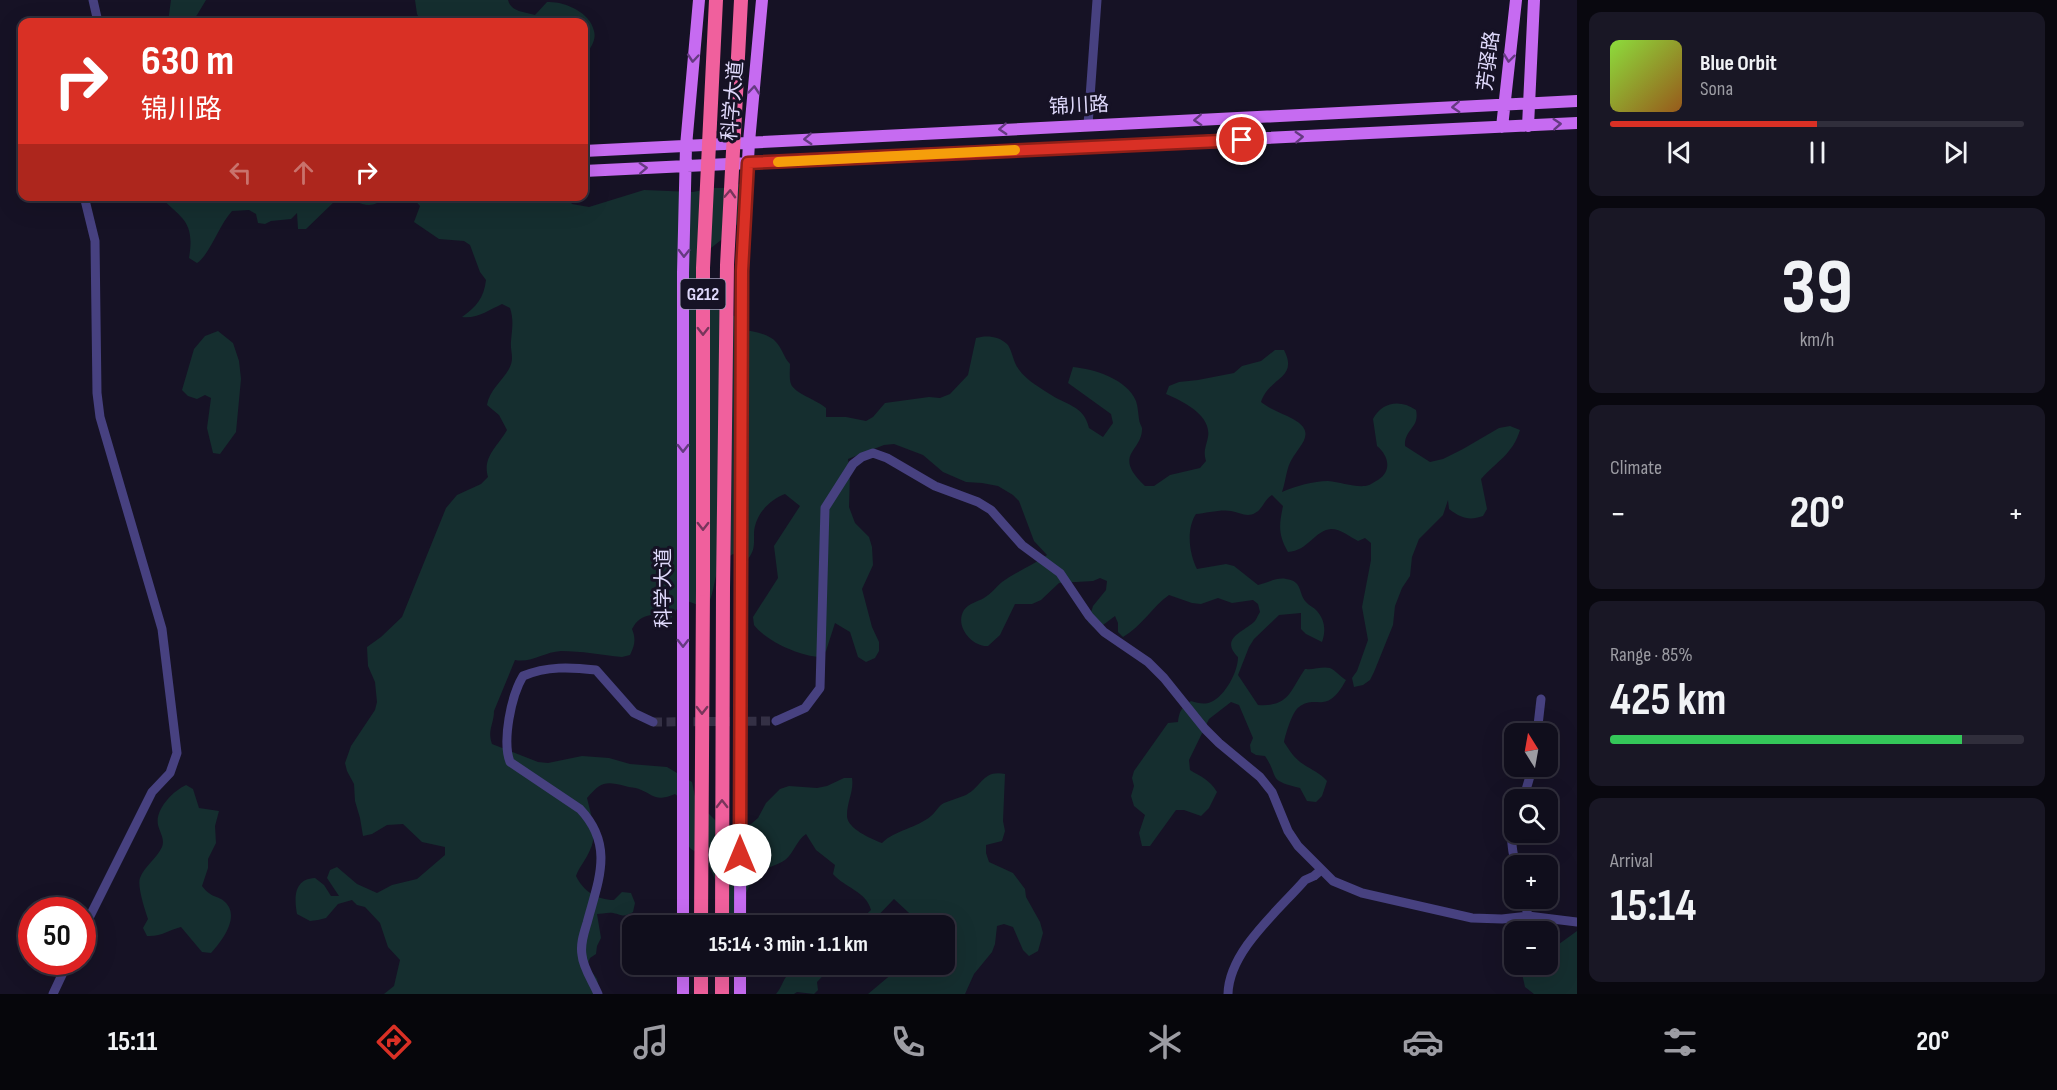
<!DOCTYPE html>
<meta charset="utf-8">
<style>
:root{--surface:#100e1c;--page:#191725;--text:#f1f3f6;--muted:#9c9ca3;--line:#302e3b;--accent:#d93025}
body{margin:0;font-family:"Sofia Sans Condensed","Noto Sans SC",sans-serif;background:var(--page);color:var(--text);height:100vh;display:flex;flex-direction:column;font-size:22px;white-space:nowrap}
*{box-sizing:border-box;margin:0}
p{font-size:20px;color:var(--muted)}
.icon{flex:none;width:33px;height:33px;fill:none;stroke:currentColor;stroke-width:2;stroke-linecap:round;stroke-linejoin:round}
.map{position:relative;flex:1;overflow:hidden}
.panel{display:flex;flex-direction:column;gap:12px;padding:12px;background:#09080f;width:480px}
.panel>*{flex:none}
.banner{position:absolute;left:18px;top:18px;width:570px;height:183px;border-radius:12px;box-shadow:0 6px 24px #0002,0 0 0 2px var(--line);background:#d93025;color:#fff;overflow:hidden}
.needle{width:39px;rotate:349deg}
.tools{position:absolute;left:1504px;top:723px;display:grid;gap:12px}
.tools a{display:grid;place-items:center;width:54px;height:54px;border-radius:12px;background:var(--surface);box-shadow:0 6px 24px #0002,0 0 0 2px var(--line);font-size:30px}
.speed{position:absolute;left:18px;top:897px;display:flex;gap:12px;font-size:30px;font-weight:700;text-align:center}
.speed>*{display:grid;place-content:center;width:78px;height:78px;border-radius:50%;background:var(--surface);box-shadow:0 6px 24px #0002,0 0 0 2px var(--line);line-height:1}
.speed .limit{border:9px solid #d22;background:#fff;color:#111}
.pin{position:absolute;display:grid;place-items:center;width:51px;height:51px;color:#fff;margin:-26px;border:3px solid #fff;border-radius:50%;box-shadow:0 2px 6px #0007}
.me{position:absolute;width:66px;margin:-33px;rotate:0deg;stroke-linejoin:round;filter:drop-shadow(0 0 4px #0008)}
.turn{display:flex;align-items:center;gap:21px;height:126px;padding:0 24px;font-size:27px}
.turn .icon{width:78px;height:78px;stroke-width:2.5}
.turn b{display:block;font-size:42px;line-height:51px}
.lanes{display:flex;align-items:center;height:57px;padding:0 24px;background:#0003;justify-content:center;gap:30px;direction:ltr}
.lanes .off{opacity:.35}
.big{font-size:45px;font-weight:700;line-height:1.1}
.panel .tile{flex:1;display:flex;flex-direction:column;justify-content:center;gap:9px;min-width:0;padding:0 21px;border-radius:12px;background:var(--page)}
.panel .dial{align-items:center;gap:0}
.dial b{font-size:78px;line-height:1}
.song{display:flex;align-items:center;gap:18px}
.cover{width:72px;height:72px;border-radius:9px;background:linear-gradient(135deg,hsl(90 70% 55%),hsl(30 70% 35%))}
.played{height:6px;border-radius:3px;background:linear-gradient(90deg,var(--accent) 50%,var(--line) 50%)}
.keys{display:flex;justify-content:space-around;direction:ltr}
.heat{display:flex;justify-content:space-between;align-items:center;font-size:33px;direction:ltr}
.charge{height:9px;border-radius:4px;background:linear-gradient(90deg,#34c759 85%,var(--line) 0)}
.trip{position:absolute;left:622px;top:915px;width:333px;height:60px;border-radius:12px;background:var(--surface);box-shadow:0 6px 24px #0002,0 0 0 2px var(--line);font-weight:700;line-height:60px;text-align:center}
.tab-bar{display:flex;height:96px;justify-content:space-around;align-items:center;background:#06060b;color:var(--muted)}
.tab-bar .icon{width:42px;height:42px}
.tab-bar .selected{color:var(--accent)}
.tab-bar b{font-size:27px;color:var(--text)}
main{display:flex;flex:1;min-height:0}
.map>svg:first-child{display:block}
</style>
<main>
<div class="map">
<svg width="1577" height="994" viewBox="0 0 1577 994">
<rect width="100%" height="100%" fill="#161225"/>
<path fill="#152e2f" d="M 171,0 L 206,0 L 197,15 L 190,22 L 168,22 Z
M 415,0 L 508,0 C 511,12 525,12 535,15 L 547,2 C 564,1 590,12 594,31 C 597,42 588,50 584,58 L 584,22 L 421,22 L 417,14 Z
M 740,184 L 747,190 L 739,222 L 730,233 L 711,248 L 704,292 L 710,300 L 740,320 L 743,330 C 753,331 769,334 776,342 C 782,348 784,358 790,364 C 790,370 789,379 791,384 C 794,393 817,400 826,408 L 826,417 L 846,417 L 866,421 L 873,417 L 885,403 L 929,397 L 940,398 L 950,394 L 968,375 L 976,338 C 986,335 999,336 1007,344 C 1011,348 1013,359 1016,365 C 1022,377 1037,386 1048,393 C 1065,405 1084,405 1089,428 L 1103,437 L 1113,423 L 1111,414 L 1068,383 L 1073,367 C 1094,369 1127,379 1136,401 C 1138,407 1138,413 1139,419 C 1139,422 1141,425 1142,428 C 1143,452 1111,454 1145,486 L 1154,486 L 1170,475 L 1200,468 L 1206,461 C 1203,451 1206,447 1208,437 C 1212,415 1182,401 1166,394 L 1169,386 L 1179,382 L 1198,380 L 1234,373 L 1242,366 L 1261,361 L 1275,350 L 1284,350 C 1299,379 1269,377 1261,402 C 1271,410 1282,413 1293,419 C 1320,434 1296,447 1289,465 C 1286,473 1285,484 1282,492 C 1296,486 1313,481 1328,481 C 1340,482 1353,487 1365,486 C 1369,486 1374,482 1378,480 C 1392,471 1389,456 1377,446 L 1373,419 C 1382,402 1400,399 1416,410 C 1420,428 1404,429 1405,446 L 1430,462 L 1443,459 L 1463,449 L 1499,428 L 1510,426 L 1520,430 C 1513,454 1496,462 1481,479 L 1487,509 L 1483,516 C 1469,521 1461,518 1449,509 L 1448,500 L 1443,515 L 1419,539 L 1412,557 L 1410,576 L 1402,588 L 1395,606 L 1393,625 L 1374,672 L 1370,680 L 1363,685 L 1354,687 L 1352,678 L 1357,671 L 1368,640 L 1362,607 L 1371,560 L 1371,543 L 1365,538 L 1358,541 C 1350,537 1341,529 1331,529 C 1315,530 1308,551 1288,552 C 1278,535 1279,525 1283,506 L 1272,495 C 1264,500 1262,510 1255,513 C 1247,518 1239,512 1231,511 C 1222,509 1206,513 1196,514 C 1186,529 1189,553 1197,569 L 1226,564 L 1234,566 L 1258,585 C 1267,583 1277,577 1286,579 C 1303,581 1298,593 1306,602 C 1309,606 1314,607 1317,611 C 1325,620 1326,631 1322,642 L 1306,634 L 1301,629 L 1301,613 L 1279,615 L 1254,639 L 1249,647 L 1238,675 L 1258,705 C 1289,707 1290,691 1305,669 C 1314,670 1322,666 1330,668 C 1335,670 1341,677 1346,680 C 1326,717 1317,693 1299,707 C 1292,712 1286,733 1284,742 C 1289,750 1295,759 1303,764 C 1312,770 1320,773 1327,781 L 1322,796 L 1316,802 L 1307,801 L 1300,788 C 1266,780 1280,778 1265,756 L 1256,755 L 1251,752 L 1250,745 L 1253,738 L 1239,705 L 1231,702 L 1209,719 L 1189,760 L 1190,770 C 1201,777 1209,779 1217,792 L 1209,808 L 1201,816 L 1184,810 L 1176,810 L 1150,846 L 1142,846 L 1139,833 L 1145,815 L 1134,806 L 1131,796 L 1134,786 L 1132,778 L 1134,771 L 1168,723 L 1178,722 C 1179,711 1182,707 1191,701 C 1198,703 1204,705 1211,702 C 1225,696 1238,672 1238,657 C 1219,638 1244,632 1255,621 C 1257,618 1258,615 1260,612 L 1258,604 L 1253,600 L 1232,603 L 1218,598 L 1201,604 L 1192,603 L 1169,595 C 1152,607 1142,626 1123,637 L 1118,632 L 1118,623 L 1115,616 L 1103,625 L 1093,627 L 1088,622 L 1093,606 L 1106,590 L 1107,581 L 1100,578 L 1093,581 L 1059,583 L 1041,600 L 1032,604 L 1015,604 L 1000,635 L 988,646 C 972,647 954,626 964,610 C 969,603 977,602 984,598 C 991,594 996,587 1002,582 C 1016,572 1033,565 1047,555 L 1034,541 L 1019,501 L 1013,495 L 998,486 L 982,483 L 966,482 L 943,472 L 923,455 L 894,444 L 884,445 L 848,459 L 850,472 L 849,507 L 855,523 L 869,537 L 872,547 L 873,565 L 862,589 L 872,627 L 879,642 L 879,651 L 875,658 L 866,662 L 858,657 L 850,632 L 835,623 L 826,651 L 820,657 C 800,656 766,641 754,625 L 753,617 L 778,578 L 774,546 L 800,506 L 785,494 C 769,500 755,515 754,533 C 754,544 755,550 748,559 L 733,554 C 710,566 718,590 706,608 L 690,602 L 682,601 L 668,623 L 659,628 L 657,621 L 651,615 C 641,617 637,620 632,629 C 636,639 635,645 630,655 L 622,657 C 602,655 581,651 561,651 C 544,652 532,663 515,660 L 494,711 C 494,724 487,730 492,744 L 538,762 L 548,763 L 582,756 L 609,758 L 630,764 L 667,767 L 692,782 L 696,801 L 715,820 L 722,825 L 739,826 L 751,824 L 758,818 L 766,803 L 780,789 L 789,786 L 817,788 L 827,786 L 844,778 L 852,778 C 854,792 847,801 847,815 C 846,828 871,839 882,843 C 895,830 917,828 931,816 C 936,812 938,806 944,803 C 951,800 959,798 966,795 C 983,786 982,770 1005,774 L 1003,821 L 1005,831 L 1002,841 L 986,845 L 986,853 L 989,862 L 1013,873 L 1025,889 L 1026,897 L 1040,922 L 1043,933 L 1038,951 L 1029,956 L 1023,950 L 1013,927 L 1004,924 L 997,926 L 995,944 L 992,952 L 974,974 L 965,994 L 868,994 L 893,973 L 903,974 L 910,971 L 914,965 L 945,964 L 945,926 L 922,925 L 894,899 L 869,925 L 855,925 L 871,910 C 866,891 845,888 833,874 L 835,865 L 816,850 L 806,834 C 796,841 794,853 785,860 C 775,867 763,867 755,877 C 746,890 741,906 731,919 L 709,865 L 704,857 L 691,849 L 685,842 L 681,799 L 675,794 C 655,802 656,796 639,789 C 635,787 630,788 625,786 C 605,781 601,782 587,798 C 591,815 598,834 590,850 C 586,860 579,867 576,876 C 583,891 597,900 614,900 L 622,892 L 631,893 L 635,903 L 633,912 C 622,918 623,915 613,913 C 608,912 601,914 597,914 L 601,938 L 597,946 L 596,954 L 590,958 L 587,965 L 597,979 L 600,994 L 384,994 L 394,986 L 400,960 L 388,947 L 380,923 L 365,907 L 357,905 L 352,900 L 338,904 L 326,918 L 318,920 L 310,921 L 297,914 C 294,897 294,879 315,878 L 324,885 L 331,896 L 339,896 L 327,878 L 330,870 L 337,867 L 357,884 L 377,893 L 392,885 L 417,879 L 445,855 L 445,847 L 422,842 L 403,824 L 387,825 L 372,834 L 363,836 L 360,818 L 355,801 L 354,784 L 347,771 L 345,763 L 351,746 L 375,710 L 377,702 L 375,682 L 368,666 L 367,647 L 381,637 L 402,617 L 446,508 L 457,495 L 481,484 L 488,477 C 482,457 498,446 507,430 L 499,415 L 487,405 C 489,391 502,381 509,369 C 515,358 510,352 511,341 C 512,329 514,320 510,308 L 502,304 C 489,310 477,319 462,317 C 476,307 484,298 486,280 L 480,272 L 470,245 L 464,241 L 439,239 L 414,222 L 420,206 L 412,197 L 567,197 L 572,204 L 589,207 L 644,190 L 693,192 L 713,188 L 723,188 Z
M 222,197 L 294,197 L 293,201 L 301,197 L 384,197 C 368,216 353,194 336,200 L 306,229 L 298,229 L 297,213 L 291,219 L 271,221 L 265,224 L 258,223 L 256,214 L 249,210 L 232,211 C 219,225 209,256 197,263 L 189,258 C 195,222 183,219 160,197 L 205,197 L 206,201 Z
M 218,331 L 233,343 L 239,361 L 241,379 L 236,432 L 220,454 L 213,453 L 207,428 L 211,398 L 205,395 L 197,399 L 188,396 L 182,390 L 194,349 L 205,336 Z
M 186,785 L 193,789 L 199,808 L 219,811 L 215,826 L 216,843 L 208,859 L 208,868 L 202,886 C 212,899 218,895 225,902 C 241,917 221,942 211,953 L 202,952 L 181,927 C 169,930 161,937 147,936 L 143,928 L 148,919 C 145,910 137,886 140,878 C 144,867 157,858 162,847 C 165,839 160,833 158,825 C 155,809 173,791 186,785 Z
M 1577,931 L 1577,994 L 1534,994 L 1525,987 L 1521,969 L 1526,965 L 1548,964 L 1548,952 Z
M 805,965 L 833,965 L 817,982 L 818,990 L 814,994 L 797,992 L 794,994 L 776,994 C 782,988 783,977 791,972 C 795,970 800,968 805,965 Z"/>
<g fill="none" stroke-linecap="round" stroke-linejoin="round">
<path stroke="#343045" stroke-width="9" stroke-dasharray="9 4.5" stroke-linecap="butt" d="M 653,722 L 776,721"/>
<path stroke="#474180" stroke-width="9" d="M 93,0 L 98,22
M 1088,125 L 1097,0
M 776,721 L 805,708 L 820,688 L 825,508 L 853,464 L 862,457 L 873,453 L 887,458 L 935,486 L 978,502 L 991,510 L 1022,545 L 1060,573 L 1089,616 L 1104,632 L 1148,662 L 1164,678 L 1205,729 L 1219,743 L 1260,777 L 1272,792 L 1288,831 L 1298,846 L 1333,881 L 1362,893 L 1472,918 L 1502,919 L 1528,916
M 1537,734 L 1541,699
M 1523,800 L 1533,766
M 1515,819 C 1509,833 1512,851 1516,866
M 1524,898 L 1528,916 L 1577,922
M 82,932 L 152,792 L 170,773 L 177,753 L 162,629 L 100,417 L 97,393 L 95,241 L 84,196
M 53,994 L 68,962
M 598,994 C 593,982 583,968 582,955 C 580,944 584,933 587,923 C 598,881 615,846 580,809 L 510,762 C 502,741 511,696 523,676 C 547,666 570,667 596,670 L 634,713 L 653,722
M 1228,994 C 1229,951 1278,911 1305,880 L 1314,876 L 1321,870"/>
<path stroke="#c66bf1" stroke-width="12" d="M 1528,126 L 1534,0
M 1502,127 L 1516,0
M 584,151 L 1577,101
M 584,160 L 584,171 L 1577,123
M 683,926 L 683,273 L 686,146 L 699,0
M 740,926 L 742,271 L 749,142 L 762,0
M 683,994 L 683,964
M 740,994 L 740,964"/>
<path stroke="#f0609d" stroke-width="14" d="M 701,926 L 703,589
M 722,926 L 723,589
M 701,994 L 701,964
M 722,994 L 722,964"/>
<path stroke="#f0609d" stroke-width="14" d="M 703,589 L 703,268 L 716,0
M 723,589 L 727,265 L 741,0"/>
</g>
<defs><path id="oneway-chevron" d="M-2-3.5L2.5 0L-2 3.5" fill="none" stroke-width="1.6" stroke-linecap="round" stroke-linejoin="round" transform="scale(1.5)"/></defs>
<g stroke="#653a81">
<use href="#oneway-chevron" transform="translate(693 58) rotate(95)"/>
<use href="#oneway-chevron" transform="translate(1509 58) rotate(97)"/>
<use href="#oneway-chevron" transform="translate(754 90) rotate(-85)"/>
<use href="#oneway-chevron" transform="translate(1456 107) rotate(177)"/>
<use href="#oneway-chevron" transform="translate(1198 120) rotate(177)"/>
<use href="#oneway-chevron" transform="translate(1557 124) rotate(-4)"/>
<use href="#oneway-chevron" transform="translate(1003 129) rotate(177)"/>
<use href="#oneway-chevron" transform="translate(1299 137) rotate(-3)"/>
<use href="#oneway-chevron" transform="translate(808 139) rotate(177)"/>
<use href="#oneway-chevron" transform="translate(643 168) rotate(-3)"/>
<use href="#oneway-chevron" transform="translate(684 253) rotate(91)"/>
<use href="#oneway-chevron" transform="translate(683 448) rotate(90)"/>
<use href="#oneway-chevron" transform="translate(683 643) rotate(90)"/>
</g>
<g stroke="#78355b">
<use href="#oneway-chevron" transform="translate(730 194) rotate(-87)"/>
<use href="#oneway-chevron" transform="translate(703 331) rotate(90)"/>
<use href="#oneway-chevron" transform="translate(703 526) rotate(90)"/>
<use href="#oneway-chevron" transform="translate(702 710) rotate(90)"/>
<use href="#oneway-chevron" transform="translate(722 804) rotate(-90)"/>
</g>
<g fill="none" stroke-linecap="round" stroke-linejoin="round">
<g stroke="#8d1f18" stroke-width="15">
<path id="route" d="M 740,855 L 742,271 L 748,163 L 1242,140"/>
</g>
<use href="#route" stroke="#d93025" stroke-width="10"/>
<path stroke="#f59e0b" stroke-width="10" d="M 778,162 L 1015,150"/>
</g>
<g text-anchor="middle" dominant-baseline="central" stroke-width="6" stroke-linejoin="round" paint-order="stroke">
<rect fill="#161225" stroke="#a39dbb" stroke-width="1.5" x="680.5" y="279" width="45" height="30" rx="4.5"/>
<g font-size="18" font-weight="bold" fill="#dfd9fb">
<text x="703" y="294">G212</text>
</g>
<g font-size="20" fill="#dfd9fb" stroke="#161225">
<text transform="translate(1489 61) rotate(-83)">芳驿路</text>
<text transform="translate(733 101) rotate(-85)">科学大道</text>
<text transform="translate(1079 106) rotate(-3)">锦川路</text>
<text transform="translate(664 588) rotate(-90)">科学大道</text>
</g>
</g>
</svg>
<div class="tools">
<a><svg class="needle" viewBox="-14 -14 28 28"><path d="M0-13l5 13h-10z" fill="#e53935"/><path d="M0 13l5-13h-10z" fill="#9c9ca3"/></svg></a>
<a><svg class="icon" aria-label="search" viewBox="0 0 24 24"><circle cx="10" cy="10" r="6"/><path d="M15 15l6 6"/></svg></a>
<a>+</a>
<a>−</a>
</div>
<div class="speed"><div class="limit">50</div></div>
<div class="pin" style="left:1242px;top:140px;background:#d93025"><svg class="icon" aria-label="arrive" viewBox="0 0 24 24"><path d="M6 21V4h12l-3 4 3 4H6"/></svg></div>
<svg class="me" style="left:740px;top:855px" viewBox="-20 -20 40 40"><circle r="19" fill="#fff"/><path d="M0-13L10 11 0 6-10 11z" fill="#d93025"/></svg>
<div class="trip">15:14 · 3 min · 1.1 km</div>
<div class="banner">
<div class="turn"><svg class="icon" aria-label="right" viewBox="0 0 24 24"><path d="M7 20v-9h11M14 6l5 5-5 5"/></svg><div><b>630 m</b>锦川路</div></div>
<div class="lanes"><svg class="icon off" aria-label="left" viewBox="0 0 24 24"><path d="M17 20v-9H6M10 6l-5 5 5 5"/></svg><svg class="icon off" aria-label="ahead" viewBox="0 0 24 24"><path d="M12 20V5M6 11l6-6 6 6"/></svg><svg class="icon" aria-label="right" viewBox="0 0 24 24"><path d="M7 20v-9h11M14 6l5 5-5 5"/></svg></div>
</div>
</div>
<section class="panel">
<div class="tile">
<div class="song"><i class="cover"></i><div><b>Blue Orbit</b><p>Sona</p></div></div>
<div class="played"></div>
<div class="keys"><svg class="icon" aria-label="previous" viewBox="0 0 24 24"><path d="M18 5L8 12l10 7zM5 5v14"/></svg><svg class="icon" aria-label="pause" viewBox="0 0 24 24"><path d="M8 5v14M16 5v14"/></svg><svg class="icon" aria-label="next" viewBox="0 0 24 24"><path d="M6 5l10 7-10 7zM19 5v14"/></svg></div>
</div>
<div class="tile dial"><b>39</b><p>km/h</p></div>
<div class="tile"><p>Climate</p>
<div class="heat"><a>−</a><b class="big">20°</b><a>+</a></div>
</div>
<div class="tile"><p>Range · 85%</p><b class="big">425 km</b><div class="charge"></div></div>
<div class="tile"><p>Arrival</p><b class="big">15:14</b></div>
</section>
</main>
<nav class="tab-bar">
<b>15:11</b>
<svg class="icon selected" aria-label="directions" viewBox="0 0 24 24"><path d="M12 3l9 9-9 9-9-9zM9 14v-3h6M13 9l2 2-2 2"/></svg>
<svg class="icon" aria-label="music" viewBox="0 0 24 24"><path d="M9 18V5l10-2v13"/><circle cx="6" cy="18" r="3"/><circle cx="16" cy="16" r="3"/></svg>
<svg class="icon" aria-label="phone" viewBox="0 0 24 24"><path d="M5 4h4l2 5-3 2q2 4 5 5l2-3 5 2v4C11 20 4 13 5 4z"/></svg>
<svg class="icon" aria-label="climate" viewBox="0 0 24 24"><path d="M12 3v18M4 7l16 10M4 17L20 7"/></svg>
<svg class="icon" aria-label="car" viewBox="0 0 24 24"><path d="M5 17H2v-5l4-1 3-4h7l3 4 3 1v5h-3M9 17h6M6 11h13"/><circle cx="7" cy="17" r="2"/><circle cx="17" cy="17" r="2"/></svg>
<svg class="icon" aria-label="filters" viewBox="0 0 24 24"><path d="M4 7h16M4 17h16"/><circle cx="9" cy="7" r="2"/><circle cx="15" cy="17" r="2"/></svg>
<b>20°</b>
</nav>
